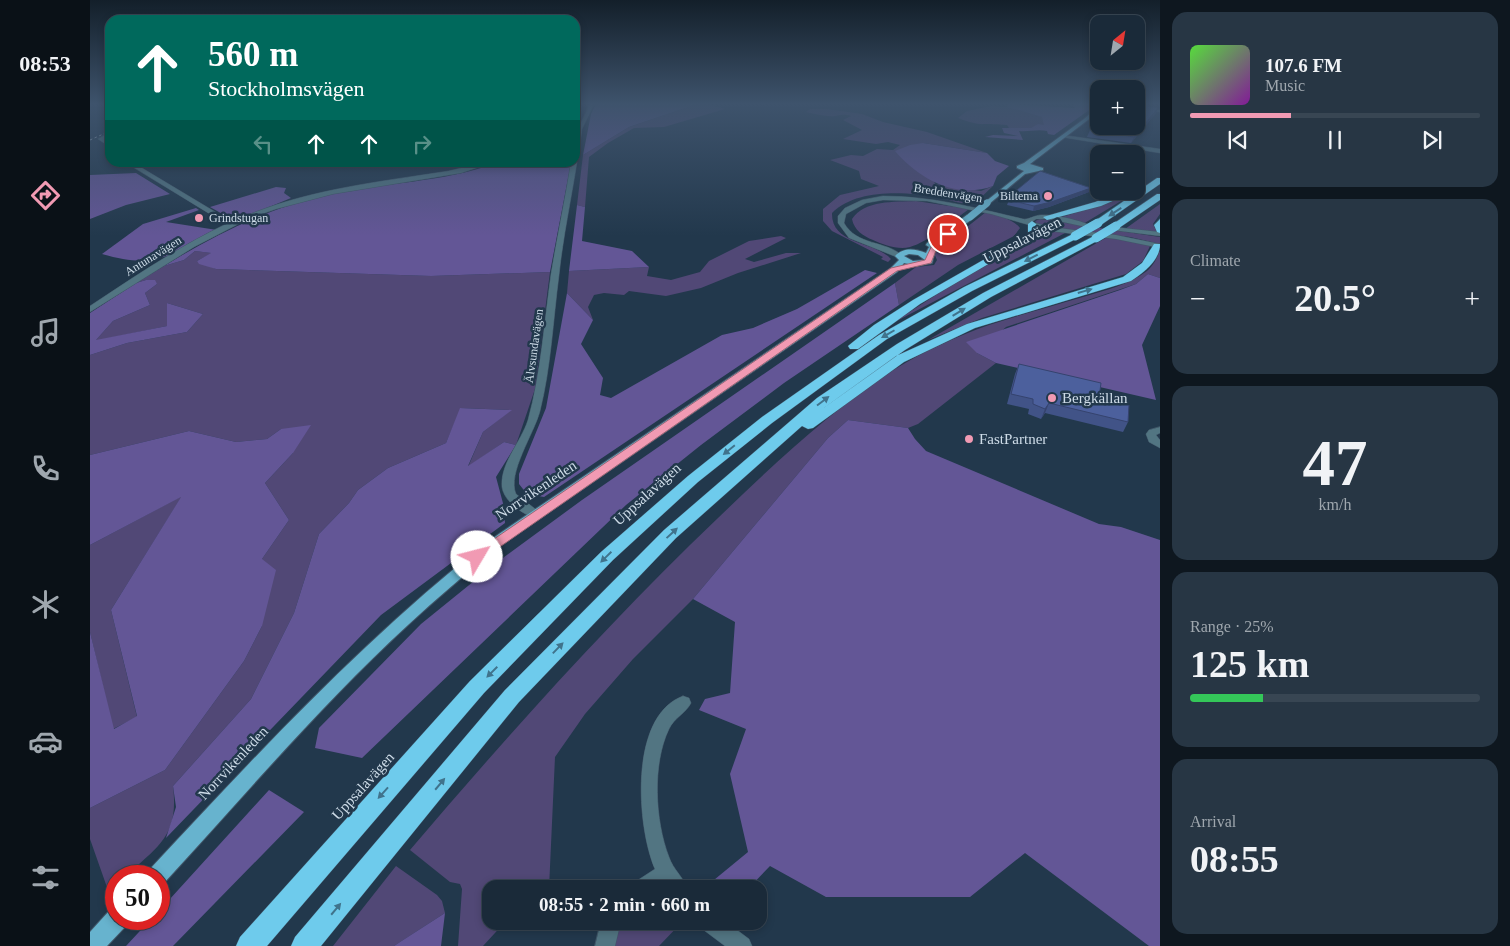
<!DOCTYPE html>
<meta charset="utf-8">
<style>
:root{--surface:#1a2a39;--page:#273644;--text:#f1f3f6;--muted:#9fa7ae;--line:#384653;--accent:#f19ab3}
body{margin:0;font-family:"Times New Roman",serif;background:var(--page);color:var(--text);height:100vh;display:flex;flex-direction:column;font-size:19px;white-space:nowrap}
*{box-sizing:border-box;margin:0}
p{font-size:16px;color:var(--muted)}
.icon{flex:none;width:28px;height:28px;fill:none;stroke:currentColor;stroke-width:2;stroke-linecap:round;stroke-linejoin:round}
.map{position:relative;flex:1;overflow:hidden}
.drawer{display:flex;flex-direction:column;gap:12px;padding:12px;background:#0e171f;width:350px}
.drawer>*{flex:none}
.banner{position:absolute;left:15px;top:15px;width:475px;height:152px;border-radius:15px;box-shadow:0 2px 8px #0003,0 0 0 1px var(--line);background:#00695c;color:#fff;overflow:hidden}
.needle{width:32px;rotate:30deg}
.fabs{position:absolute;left:1000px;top:15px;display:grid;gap:10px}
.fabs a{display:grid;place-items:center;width:55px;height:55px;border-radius:10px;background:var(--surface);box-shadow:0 2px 8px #0003,0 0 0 1px var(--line);font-size:25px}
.speed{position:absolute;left:15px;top:865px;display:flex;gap:10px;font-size:25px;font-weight:700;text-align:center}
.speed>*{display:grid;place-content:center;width:65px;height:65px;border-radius:50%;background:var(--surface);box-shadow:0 2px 8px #0003,0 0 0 1px var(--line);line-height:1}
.speed .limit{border:8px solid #d22;background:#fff;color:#111}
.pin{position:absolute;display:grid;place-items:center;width:42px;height:42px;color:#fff;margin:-21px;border:2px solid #fff;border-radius:50%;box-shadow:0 1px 5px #0007}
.me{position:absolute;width:55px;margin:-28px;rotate:53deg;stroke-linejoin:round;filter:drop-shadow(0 0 4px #0008)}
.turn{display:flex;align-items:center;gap:18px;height:105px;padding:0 20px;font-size:22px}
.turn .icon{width:65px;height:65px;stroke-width:2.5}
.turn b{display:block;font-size:35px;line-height:42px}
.lanes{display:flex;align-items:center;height:48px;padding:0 20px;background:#0003;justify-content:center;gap:25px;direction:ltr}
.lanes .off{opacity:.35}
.big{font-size:38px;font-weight:700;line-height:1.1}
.drawer .widget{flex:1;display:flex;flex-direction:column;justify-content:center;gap:8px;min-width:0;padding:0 18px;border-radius:15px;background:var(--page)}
.drawer .dial{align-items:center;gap:0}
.dial b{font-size:65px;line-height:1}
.song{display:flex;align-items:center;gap:15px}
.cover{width:60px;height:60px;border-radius:8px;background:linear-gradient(135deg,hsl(110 70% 55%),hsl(290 70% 35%))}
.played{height:5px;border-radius:2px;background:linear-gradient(90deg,var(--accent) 35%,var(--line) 35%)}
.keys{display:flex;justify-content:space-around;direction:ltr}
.heat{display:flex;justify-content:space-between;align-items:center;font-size:28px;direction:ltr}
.charge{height:8px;border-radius:4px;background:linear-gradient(90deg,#34c759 25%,var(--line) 0)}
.trip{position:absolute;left:392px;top:880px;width:285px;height:50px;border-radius:15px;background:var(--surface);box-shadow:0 2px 8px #0003,0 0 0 1px var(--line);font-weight:700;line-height:50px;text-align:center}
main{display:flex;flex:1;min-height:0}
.tab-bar{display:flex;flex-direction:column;width:90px;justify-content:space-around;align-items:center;background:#0a1117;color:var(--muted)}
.tab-bar .icon{width:35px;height:35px}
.tab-bar .current{color:var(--accent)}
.tab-bar b{font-size:22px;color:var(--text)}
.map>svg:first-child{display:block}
</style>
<main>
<nav class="tab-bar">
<b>08:53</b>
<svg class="icon current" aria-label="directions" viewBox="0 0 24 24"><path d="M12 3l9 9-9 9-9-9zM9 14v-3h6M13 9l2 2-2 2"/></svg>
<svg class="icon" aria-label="music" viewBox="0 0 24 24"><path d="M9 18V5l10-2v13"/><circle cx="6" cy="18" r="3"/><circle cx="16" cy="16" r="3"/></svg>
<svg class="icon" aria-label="phone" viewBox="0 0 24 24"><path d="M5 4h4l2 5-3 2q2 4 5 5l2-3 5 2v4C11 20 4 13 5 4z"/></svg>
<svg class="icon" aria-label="climate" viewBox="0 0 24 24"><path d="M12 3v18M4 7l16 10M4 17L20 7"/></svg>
<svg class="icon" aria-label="car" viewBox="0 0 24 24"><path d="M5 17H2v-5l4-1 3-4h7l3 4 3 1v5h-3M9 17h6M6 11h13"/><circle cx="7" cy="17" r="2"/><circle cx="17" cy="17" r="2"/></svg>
<svg class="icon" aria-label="filters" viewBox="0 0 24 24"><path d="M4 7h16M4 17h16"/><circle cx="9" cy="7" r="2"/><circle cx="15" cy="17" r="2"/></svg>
</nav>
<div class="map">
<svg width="1070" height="946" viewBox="0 0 1070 946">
<rect width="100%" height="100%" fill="#22384c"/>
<path fill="#514876" d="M 607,104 L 617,104 L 635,109 L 574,127 L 544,128 L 518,143 L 499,157 L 495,207 L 487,205 L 493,155 L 539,127 Z
M 902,106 L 917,107 L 953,117 L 955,125 L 941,128 L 919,128 L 917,125 C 896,123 890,127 868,118 L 877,111 Z
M 720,109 L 737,109 L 772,114 L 793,122 L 837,132 L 897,153 L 833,143 L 845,184 L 891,191 L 903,186 C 896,192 889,202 878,203 C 869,204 857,199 848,197 C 816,192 767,188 742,213 C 741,245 785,241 801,259 L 798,262 L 791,259 L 793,257 L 742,231 L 733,221 L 733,209 L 750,195 L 789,186 L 771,179 L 769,171 L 740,160 L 761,155 L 773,156 L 787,149 L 803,150 L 810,145 L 798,142 L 786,144 L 753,139 L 772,130 L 753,120 L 761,116 C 754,114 752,115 745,116 C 736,117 726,114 716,112 Z
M 1041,195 L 993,224 L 969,218 Z
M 826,201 L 879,209 C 864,220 838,242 820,247 C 808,250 794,245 783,240 C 773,236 764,230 762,219 C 775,200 804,202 826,201 Z
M 1070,204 L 1070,214 L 1063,224 L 1067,232 L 1035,229 Z
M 896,212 C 907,216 922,218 930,228 L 924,236 L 868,265 L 809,305 L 805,283 L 826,267 L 844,265 L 847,260 L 844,253 Z
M 950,219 L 1070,237 L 1070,244 L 1040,237 L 962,228 L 947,224 L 945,221 Z
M 946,228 L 977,232 L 801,324 L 866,282 L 932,246 L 943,237 Z
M 691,236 L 696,238 L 655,259 L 664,262 L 696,253 L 711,253 L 648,273 L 611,288 L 576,296 L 539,291 L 534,295 L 514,293 L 504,295 L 498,307 L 503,320 L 477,293 L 479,271 L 559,267 L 557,276 L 581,280 L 610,272 L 619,261 L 659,241 Z
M 1019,236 L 1060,246 L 1053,261 L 1036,274 L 892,318 L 838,340 Z
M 105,251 L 122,253 L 107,261 L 126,269 L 341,276 L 460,272 L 445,389 L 426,445 L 414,442 L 378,467 L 393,432 L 421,410 L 371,408 L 356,443 L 298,468 L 268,490 L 259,503 L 229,534 L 204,613 L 161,699 L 83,786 C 89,836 69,845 36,876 L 26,876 L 26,886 L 19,893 L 0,839 L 0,808 L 75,770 L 154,661 L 172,626 L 172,559 L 199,520 L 175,483 L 203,453 L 191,429 L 177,439 L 146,442 L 99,431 L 0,455 L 0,355 L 37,343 L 97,332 L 113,314 L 77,303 L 77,326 L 5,341 L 23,321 L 60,305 L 55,293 L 67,284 L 56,280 L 46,283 L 74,266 L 94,260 Z
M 1070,251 L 1070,278 L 1058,274 L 1046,284 L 916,327 L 887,353 L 906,363 L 828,424 L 818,428 L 758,420 L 738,438 L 603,599 L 543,659 L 495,714 L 465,757 L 459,889 L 401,889 L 401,921 L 416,921 L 393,946 L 368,946 L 372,889 L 370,884 L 360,882 L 320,850 C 418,735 519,622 628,518 C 684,464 740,411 805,369 C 834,351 868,336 899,325 C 930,315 962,306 993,297 C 1015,290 1039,285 1057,271 C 1064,265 1066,259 1070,251 Z
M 92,496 L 21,610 L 47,717 L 23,729 L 0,632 L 0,545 Z
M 306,866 L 347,895 L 352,901 L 355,913 L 304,946 L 243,946 Z
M 529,921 L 593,921 L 569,946 L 525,946 L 522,941 Z"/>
<path fill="#635696" d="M 506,104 L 607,104 L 539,127 L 493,155 L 501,114 Z
M 918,104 L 985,108 L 982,105 L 984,104 L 999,104 L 1002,108 L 964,135 L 958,134 L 957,131 C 948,129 938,132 929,131 L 933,140 L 895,137 L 903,135 L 928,136 L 914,133 L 912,128 L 941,128 L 948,124 L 954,125 L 952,117 L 917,107 Z
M 833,143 L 897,153 L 905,161 L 919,166 L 907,176 L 903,186 C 866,200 828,178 805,151 L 820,145 Z
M 406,163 L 481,163 L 460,272 L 341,276 L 126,269 L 109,264 L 107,261 L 121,253 L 105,251 L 94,260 L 74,266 C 126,234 178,208 237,195 C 293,182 353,183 406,163 Z
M 46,173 L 80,194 L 36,205 L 0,219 L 0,175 Z
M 186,187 L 196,188 L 194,193 L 201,198 L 145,221 L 120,207 Z
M 487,205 L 495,207 L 492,241 L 542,251 L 559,267 L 479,271 Z
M 106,208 L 109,210 L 76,222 L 127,230 C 82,255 66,270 12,254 L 53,224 Z
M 775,270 L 787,273 L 454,497 L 437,494 L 429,484 L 429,474 L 456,408 L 477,293 L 503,320 L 491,344 L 513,378 L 510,395 L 521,398 L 632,335 L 663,328 L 707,309 Z
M 1058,274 L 1070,278 L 1070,306 L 1052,345 L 1066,400 L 906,363 L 887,353 L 876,342 L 1030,290 L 1046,284 Z
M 56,280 L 65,280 L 67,284 L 55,293 L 60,305 L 23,321 L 6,340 L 77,326 L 77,303 L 113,314 L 97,332 L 37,343 L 0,355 L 0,313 L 46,283 Z
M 805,283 L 809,305 L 694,383 L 611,445 L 536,505 L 272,758 L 225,748 L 229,728 L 331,624 L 410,560 L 492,500 Z
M 370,408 L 422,410 L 393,432 L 378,466 L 414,442 L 426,445 L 406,477 L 414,507 L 415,523 L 291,615 L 76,838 L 86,807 L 83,786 L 161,699 L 204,613 L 229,534 L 259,503 L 268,490 L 298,468 L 356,443 Z
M 758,420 L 818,428 L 825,439 L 836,451 L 1009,524 L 1031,527 L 1070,540 L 1070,946 L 1059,946 L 935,853 L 880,897 L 736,897 L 680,866 L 658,889 L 613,889 L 658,852 L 640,774 L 656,729 L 609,710 L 615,699 L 640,693 L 645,622 L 603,599 L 738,438 Z
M 221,425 L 203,453 L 175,483 L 199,520 L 172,559 L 186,570 L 172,626 L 154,661 L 75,770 L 0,808 L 0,632 L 24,729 L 47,716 L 21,610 L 91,497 L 0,545 L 0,455 L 99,431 L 146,442 L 177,439 L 191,429 Z
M 179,790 L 214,812 L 83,946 L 36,946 L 61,919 L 69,919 L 69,911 Z
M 355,913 L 351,946 L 304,946 L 310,942 Z"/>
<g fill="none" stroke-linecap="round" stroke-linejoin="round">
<g stroke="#415668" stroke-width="1">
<path id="minor" d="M 500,104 L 504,104 L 492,129 L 488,158 L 485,160 L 488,129 Z
M 1046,107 L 1070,110 L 1070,112 L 1046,109 Z
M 20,132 L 20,135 L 14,139 L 20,143 L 20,147 L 8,139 Z
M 973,135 L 1070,149 L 1070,153 L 971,137 Z
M 485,161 L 487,162 C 481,200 473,237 469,275 C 463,321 461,367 450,411 C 444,434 417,473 426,494 L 453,515 L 447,519 C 434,515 414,502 412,487 C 410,463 431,442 438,420 C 451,373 454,323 461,274 C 467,237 475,200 481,162 L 485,162 Z
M 35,162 L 42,162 L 142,222 C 208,191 281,183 352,172 C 369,170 387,162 404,162 L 371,173 L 243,194 L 186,209 L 158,219 L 104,247 L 0,312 L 0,306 C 44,277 88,247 136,224 Z
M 793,196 C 842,196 886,208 933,219 C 938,220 945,215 951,215 C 962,214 991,220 999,225 L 996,227 L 959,219 L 946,219 L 942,222 L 960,227 L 1026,235 L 1070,244 L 1070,248 L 1026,239 L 960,231 L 901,214 L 837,201 L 793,200 L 776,203 L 756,214 L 754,223 C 767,246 795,240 813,256 L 809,258 L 759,238 L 748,223 L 748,216 L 755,208 L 772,200 Z
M 1024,227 L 1070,232 L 1070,236 L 1022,230 L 1022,228 Z
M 1070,427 L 1070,433 L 1066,435 L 1070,440 L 1070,448 L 1059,442 L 1056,434 L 1059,430 Z
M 593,696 L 599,698 L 601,703 C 596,713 584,718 579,729 C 562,764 565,821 579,857 C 583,869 593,877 598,889 L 577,889 L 574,886 L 570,889 L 543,889 L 545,882 L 565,869 C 547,828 538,716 593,696 Z
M 511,921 L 531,921 L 525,946 L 505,946 Z
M 608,921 L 635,921 L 659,939 L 662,946 L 635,946 L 611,928 Z"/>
</g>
<g stroke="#415668" stroke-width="2">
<path id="major" d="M 1007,104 L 1009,104 L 1007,113 L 940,164 L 953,168 L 953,170 L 935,174 L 899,204 L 895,204 L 895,202 L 934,171 L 927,168 L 927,166 L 934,163 L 994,119 L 1003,111 Z
M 877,215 L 884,217 C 865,235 847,235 842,263 L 827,266 L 814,263 L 807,272 L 407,548 C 377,573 347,598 318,625 C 231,705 154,796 74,883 L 69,886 L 69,876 L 57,876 L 60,869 C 168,753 273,640 397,542 L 801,268 L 809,260 L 805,256 C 814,247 825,249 836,253 L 839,247 L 836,245 L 837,243 ZM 819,254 L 828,255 L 835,260 L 823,261 L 814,256 Z
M 26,908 L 26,919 L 38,919 L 35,927 L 17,946 L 0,946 L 0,932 L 19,911 Z"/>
</g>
<g stroke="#415668" stroke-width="1">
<path id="highway" d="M 1067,178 L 1070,178 L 1070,184 L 1011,225 L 1005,225 L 1005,221 Z
M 1034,191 L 1046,191 L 1011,206 L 957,220 L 953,217 L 1005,202 Z
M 1067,194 L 1070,194 L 1070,200 L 1029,228 L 1023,228 L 1023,224 Z
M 1070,219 L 1070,233 L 1067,232 L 1064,225 Z
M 942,221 L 946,224 L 947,234 L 936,242 L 830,304 L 768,349 L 760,349 L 758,346 L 784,325 L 823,300 L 930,239 L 938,233 L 938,224 Z
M 985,233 L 990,236 L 988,238 L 882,291 L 797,339 L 682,423 L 608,482 L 523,560 L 394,693 L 177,946 L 146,946 L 150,937 L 380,681 L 511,552 L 598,476 L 672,417 L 789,335 L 874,287 Z
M 1006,235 L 1009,236 L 1009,240 L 901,297 L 815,350 L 728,412 L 806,356 L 877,324 L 1033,277 L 1052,263 L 1064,244 L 1070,244 C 1070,261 1053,273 1041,281 L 885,328 L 814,362 L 723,428 L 718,429 L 712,426 L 586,538 L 429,702 L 231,946 L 201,946 L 205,937 L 415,690 L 574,530 L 727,398 L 807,344 L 893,293 Z"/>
</g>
<use href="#minor" fill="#527582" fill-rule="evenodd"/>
<use href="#major" fill="#67b3ce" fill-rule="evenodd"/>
<use href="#highway" fill="#6ecbec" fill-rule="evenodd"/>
<path stroke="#a1b1bf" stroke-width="1" stroke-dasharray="2.5 2.5" stroke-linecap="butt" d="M 0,140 L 20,131"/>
<g stroke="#415668" stroke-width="8" stroke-linecap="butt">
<path id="major-bridge" d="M 880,217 L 897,203"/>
</g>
<g stroke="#415668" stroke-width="9" stroke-linecap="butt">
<path id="highway-bridge" d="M 985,236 L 1008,223
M 1006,238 L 1026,226"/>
</g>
<use href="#major-bridge" stroke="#67b3ce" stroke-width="7"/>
<use href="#highway-bridge" stroke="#6ecbec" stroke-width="9"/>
</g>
<path fill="#415387" d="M 1068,108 L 1066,113 L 1041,143 L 997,137 L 1000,130 Z
M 999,192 L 959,207 L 943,211 L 917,205 L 919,200 Z
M 929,364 L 1009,398 L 1038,422 L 1033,432 L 955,413 L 951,419 L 938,414 L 939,409 L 917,404 L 925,374 Z"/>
<path fill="#35436e" d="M 1068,108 L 1066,113 L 1041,143 L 1044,137 Z
M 1001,188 L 999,192 L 959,207 L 943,211 L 944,206 Z
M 959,403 L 955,413 L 951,419 L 955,409 Z"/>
<path fill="#4c609d" stroke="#35436e" d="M 1046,104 L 1068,108 L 1044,137 L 1000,130 L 1009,123 L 1009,126 L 1046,126 Z
M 950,171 L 1001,188 L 961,202 L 944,206 L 919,200 L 922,194 Z
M 929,364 L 1011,383 L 1009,398 L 1039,405 L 1038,422 L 959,403 L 955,409 L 943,404 L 943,399 L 921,394 Z"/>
<defs><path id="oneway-solid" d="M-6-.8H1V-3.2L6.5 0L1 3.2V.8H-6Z" transform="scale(1.25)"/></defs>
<g fill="#40738c">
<use href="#oneway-solid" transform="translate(1025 212) rotate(147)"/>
<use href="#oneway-solid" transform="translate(941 258) rotate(153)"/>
<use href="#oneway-solid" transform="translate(995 291) rotate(-16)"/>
<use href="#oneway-solid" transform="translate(869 312) rotate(-31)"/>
<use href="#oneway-solid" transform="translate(798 334) rotate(150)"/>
<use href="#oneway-solid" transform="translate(733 401) rotate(-37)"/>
<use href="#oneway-solid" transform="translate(639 450) rotate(141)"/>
<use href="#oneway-solid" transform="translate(582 533) rotate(-43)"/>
<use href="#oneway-solid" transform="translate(516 557) rotate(136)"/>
<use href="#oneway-solid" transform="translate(468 648) rotate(-46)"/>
<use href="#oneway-solid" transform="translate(402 672) rotate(135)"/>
<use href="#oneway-solid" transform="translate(350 784) rotate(-50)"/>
<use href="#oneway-solid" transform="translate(293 793) rotate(132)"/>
<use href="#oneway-solid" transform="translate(246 909) rotate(-50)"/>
</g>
<linearGradient id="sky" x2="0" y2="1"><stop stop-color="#131f2a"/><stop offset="0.44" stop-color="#3e536c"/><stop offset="1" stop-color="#3e536c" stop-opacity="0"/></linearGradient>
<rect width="1070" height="236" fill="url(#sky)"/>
<path fill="#f19ab3" stroke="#9d6474" d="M 855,232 L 861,234 L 849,243 L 841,263 L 807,271 L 391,560 L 382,560 L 380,557 L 382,554 L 801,268 L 835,260 L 844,241 Z"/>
<g fill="#f19ab3" stroke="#22384c" stroke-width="2">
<circle cx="958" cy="196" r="5"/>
<circle cx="109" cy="218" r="5"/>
<circle cx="962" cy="398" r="5"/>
<circle cx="879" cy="439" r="5"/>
</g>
<g text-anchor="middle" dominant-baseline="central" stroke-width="5" stroke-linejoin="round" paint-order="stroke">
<g font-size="12" fill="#cedce8" stroke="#22384c">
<text transform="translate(858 193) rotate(9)">Breddenvägen</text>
<text transform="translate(63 256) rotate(-32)">Antunavägen</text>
<text transform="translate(444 346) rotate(-82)">Älvsundavägen</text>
</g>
<g font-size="12" fill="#cedce8" stroke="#22384c" text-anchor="end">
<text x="948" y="196">Biltema</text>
<text x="119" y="218" text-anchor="start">Grindstugan</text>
</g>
<g font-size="15" fill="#cedce8" stroke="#22384c">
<text transform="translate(932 240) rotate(-27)">Uppsalavägen</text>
<text transform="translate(446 490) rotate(-34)">Norrvikenleden</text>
<text transform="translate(557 494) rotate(-42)">Uppsalavägen</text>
<text transform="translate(143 763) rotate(-47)">Norrvikenleden</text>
<text transform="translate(273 786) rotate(-48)">Uppsalavägen</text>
</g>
<g font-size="15" fill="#cedce8" stroke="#22384c" text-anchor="start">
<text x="972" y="398">Bergkällan</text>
<text x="889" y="439">FastPartner</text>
</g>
</g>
</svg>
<div class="fabs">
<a><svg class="needle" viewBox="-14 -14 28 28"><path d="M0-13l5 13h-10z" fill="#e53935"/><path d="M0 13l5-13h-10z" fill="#9fa7ae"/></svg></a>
<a>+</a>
<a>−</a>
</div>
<div class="speed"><div class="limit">50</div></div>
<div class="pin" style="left:858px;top:234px;background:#d93025"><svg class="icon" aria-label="arrive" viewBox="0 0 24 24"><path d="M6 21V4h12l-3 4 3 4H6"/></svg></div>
<svg class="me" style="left:387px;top:557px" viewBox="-20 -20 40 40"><circle r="19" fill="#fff"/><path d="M0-13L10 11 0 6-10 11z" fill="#f19ab3"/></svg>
<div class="trip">08:55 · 2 min · 660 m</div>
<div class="banner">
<div class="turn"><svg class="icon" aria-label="ahead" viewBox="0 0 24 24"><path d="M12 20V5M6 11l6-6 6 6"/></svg><div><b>560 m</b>Stockholmsvägen</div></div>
<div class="lanes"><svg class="icon off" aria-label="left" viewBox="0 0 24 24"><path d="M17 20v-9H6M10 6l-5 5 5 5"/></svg><svg class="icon" aria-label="ahead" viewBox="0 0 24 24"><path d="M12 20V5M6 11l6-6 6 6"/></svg><svg class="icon" aria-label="ahead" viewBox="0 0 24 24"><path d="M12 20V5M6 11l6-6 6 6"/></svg><svg class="icon off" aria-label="right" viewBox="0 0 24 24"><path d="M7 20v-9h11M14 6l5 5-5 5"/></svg></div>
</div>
</div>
<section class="drawer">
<div class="widget">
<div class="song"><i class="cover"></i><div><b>107.6 FM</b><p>Music</p></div></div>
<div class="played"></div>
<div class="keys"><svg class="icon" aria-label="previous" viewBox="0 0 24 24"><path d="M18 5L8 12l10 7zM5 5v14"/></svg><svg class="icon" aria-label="pause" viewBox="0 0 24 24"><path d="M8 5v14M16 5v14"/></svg><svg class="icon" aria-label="next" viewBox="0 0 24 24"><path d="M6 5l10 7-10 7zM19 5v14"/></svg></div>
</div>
<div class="widget"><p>Climate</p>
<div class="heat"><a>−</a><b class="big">20.5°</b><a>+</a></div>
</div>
<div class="widget dial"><b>47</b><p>km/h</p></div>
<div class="widget"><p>Range · 25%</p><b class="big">125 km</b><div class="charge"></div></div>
<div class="widget"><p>Arrival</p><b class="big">08:55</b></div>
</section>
</main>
